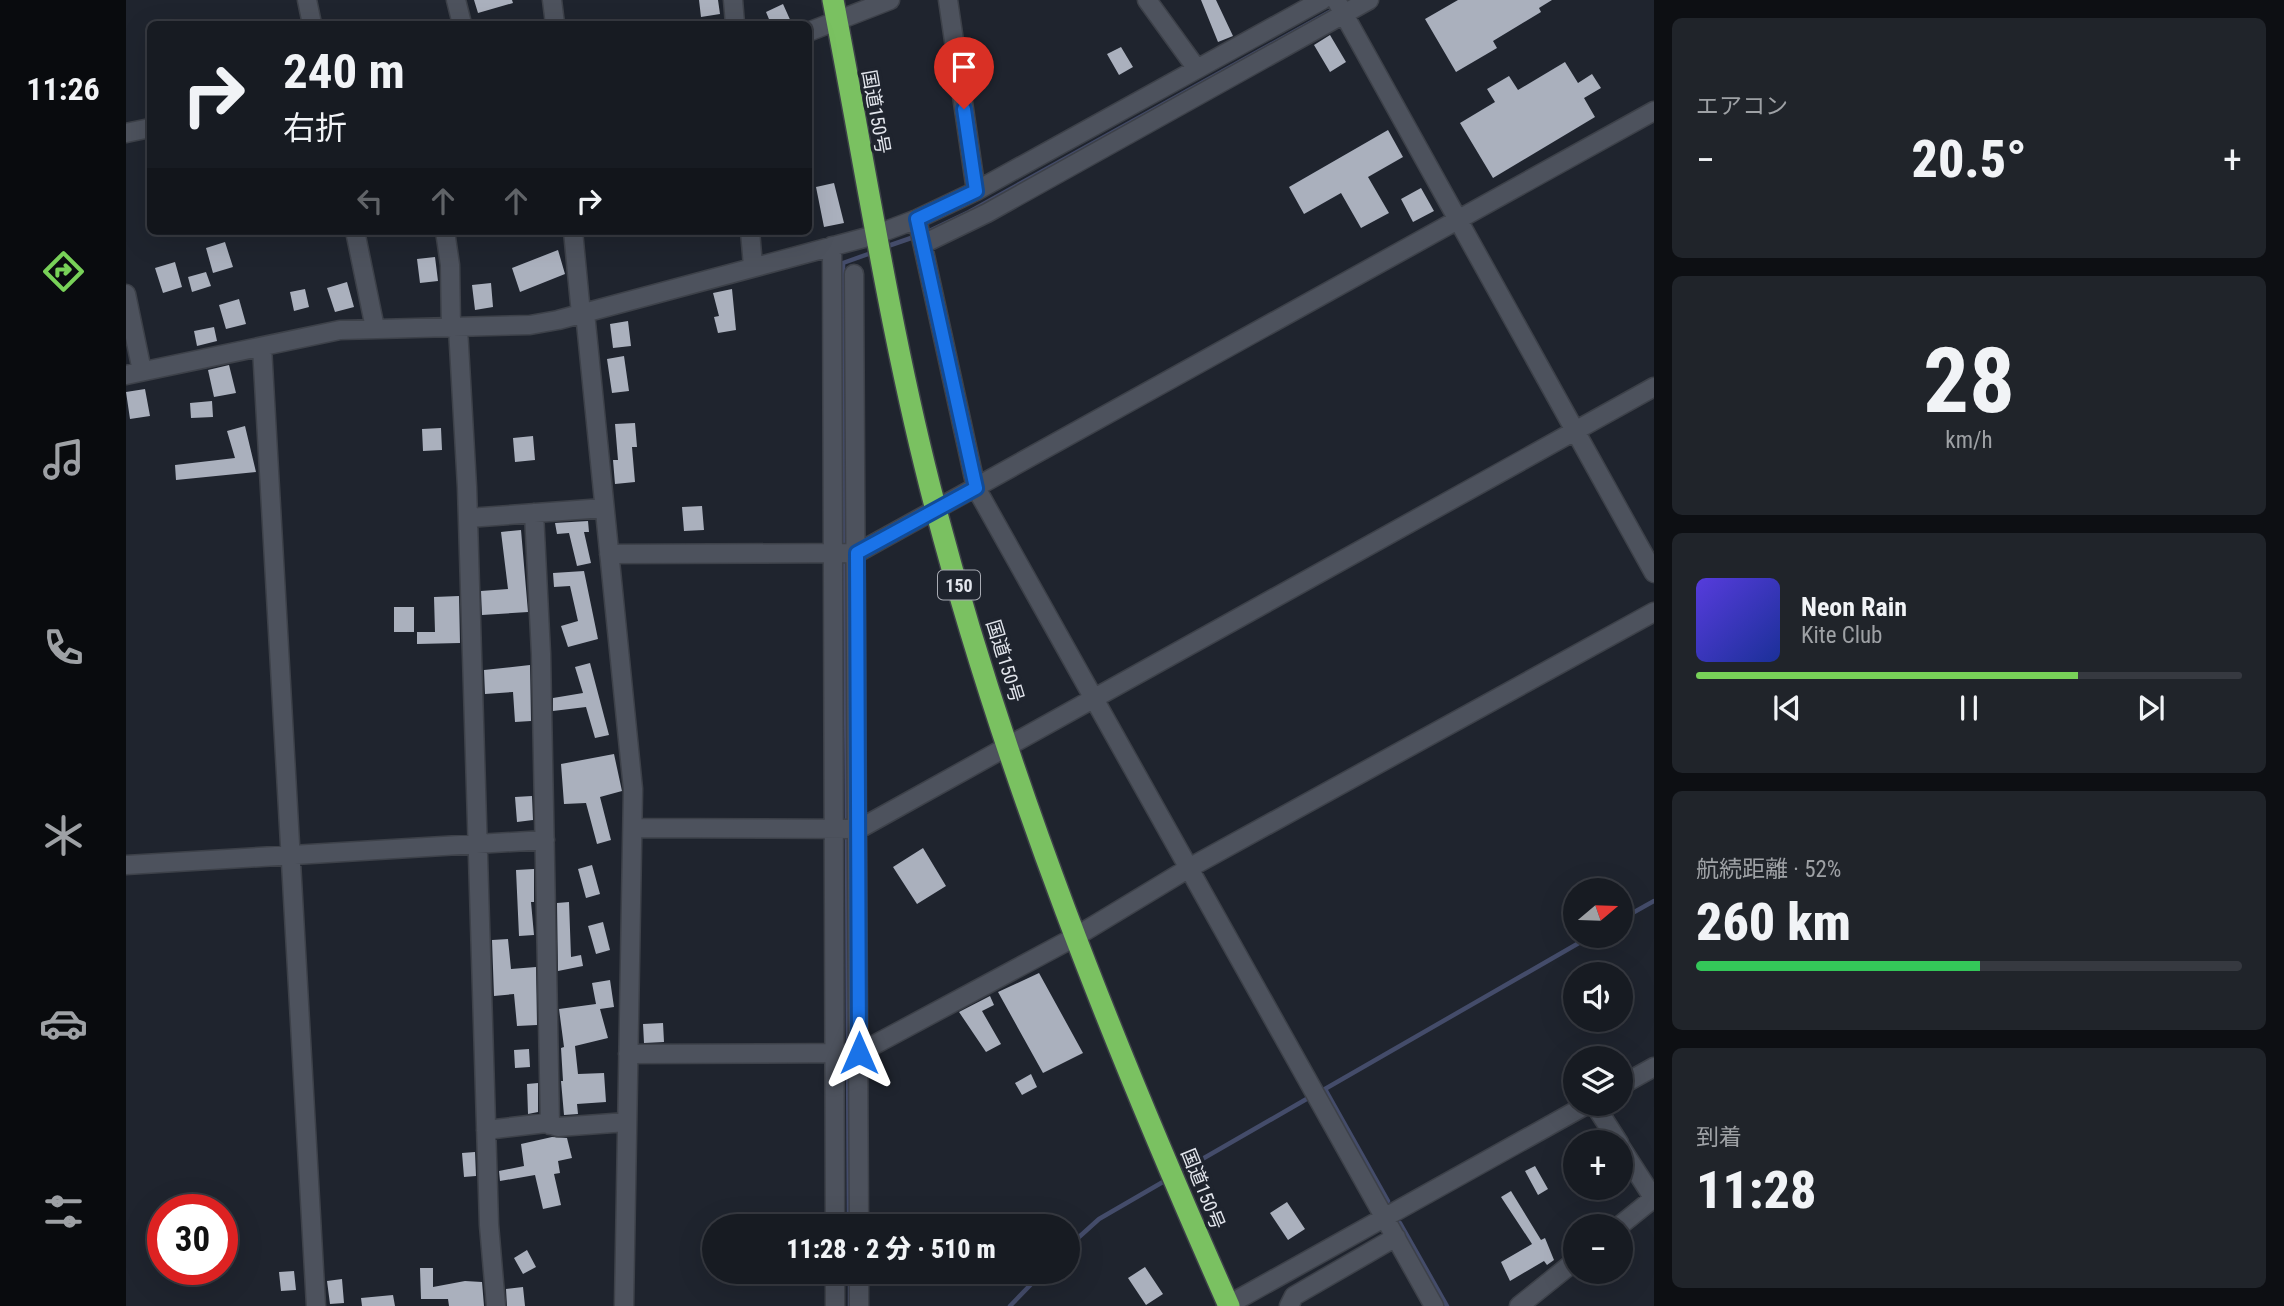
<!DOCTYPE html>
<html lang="ja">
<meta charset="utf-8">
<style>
:root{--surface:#171b22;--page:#20242a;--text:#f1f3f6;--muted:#9ea1a5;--line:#363940;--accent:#78d158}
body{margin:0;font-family:"Roboto Condensed","Noto Sans JP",sans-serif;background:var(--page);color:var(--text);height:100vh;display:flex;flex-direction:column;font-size:26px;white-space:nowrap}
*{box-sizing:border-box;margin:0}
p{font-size:23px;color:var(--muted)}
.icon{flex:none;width:38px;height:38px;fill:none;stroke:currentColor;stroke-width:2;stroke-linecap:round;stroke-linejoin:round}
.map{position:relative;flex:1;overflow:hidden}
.drawer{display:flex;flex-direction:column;gap:18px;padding:18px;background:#0d0f13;width:630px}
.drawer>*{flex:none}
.banner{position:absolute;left:21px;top:21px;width:665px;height:214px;border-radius:10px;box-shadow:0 7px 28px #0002,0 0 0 2px var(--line);background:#171b22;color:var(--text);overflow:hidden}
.needle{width:46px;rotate:71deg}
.tools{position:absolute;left:1437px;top:878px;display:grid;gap:14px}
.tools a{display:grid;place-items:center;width:70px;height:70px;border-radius:50%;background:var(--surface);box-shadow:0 7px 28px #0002,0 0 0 2px var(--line);font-size:35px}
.speed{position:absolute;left:21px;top:1194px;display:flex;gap:14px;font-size:35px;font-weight:700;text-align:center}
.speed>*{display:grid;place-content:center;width:91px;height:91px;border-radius:50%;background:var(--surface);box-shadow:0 7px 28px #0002,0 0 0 2px var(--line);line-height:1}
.speed .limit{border:10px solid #d22;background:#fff;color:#111}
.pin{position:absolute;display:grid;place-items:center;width:60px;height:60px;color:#fff;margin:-72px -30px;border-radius:50% 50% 50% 0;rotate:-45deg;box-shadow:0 0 7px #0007}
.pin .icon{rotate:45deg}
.me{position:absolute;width:77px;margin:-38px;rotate:0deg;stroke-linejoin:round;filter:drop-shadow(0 0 5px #0008)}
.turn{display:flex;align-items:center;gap:24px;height:147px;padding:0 21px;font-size:32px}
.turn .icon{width:91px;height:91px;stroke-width:2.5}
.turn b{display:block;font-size:49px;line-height:60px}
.lanes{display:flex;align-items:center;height:66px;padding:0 21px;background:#0003;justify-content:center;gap:35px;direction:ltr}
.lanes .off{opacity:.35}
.big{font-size:52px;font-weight:800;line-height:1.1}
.drawer .card{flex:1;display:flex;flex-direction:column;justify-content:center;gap:10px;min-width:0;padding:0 24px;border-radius:10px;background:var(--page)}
.drawer .dial{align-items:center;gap:0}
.dial b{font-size:91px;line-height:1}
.song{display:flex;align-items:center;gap:21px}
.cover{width:84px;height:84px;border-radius:10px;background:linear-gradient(135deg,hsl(250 70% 55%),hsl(230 70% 35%))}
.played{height:7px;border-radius:4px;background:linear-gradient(90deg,var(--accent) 70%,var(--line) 70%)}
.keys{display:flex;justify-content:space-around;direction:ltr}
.heat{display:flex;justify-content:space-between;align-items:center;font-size:38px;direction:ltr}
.charge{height:10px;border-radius:5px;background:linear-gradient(90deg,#34c759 52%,var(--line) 0)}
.trip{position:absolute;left:576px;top:1214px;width:378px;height:70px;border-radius:35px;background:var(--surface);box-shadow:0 7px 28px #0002,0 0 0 2px var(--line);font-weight:800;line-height:70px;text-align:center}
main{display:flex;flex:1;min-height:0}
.tabs{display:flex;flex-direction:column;width:126px;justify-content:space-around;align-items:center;background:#090b0e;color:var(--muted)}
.tabs .icon{width:49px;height:49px}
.tabs .selected{color:var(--accent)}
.tabs b{font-size:32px;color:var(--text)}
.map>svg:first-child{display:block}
</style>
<main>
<nav class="tabs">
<b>11:26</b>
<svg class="icon selected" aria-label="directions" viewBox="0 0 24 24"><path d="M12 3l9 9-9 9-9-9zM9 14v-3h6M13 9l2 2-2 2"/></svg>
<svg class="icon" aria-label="music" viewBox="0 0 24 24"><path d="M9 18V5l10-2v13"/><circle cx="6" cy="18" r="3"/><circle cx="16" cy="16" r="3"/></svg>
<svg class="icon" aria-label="phone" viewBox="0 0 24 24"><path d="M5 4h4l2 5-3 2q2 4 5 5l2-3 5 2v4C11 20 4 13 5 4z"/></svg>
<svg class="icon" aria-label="climate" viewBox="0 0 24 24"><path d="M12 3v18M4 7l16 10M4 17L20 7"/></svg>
<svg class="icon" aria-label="car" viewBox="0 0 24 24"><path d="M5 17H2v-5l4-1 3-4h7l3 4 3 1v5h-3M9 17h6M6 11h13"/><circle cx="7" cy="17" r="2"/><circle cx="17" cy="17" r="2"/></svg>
<svg class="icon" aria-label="filters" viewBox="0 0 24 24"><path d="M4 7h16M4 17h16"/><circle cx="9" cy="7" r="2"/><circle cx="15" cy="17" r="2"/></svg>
</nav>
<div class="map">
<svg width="1528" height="1306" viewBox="0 0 1528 1306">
<rect width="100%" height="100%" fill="#1f242e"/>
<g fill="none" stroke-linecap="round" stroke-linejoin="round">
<path stroke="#444c6a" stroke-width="4.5" d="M 799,233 L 843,212 L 1209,9
M 759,247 L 791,236
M 719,547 L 717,263 L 748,252
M 719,556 L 721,824
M 721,832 L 722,1048
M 1494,920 L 1528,901
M 722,1056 L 723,1227
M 1199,1089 L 1262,1201
M 1192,1093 L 1465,936
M 1052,1173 L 1184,1097
M 1274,1223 L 1321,1306
M 942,1247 L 973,1219 L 1042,1179
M 724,1272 L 724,1306
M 884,1306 L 917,1272"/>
</g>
<path fill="#aab0bd" d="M 348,0 L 386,0 L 387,3 L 352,13 Z
M 573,0 L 592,0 L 594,14 L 575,17 Z
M 1075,0 L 1090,0 L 1107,36 L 1092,42 Z
M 1332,0 L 1426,0 L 1413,8 L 1415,12 L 1367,41 L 1371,48 L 1330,72 L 1299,19 Z
M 657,4 L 666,24 L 645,24 L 640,12 Z
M 1204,35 L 1220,62 L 1204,72 L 1188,45 Z
M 995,47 L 1007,67 L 993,75 L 981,54 Z
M 1439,62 L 1452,83 L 1466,74 L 1475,88 L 1458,98 L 1469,117 L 1367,178 L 1334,123 L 1369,102 L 1361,89 L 1383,76 L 1392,90 Z
M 1262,130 L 1277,157 L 1242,177 L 1263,213 L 1235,228 L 1215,193 L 1178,214 L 1163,187 Z
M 708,183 L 718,223 L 698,227 L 690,187 Z
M 1295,188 L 1308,211 L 1287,222 L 1275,199 Z
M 99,242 L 107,267 L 87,273 L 80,248 Z
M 432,250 L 439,274 L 394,292 L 386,268 Z
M 309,257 L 312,281 L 294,283 L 291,259 Z
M 49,262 L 56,287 L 37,293 L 29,268 Z
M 80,272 L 85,286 L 66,292 L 62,277 Z
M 221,282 L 228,307 L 209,312 L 201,288 Z
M 365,283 L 367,307 L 349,310 L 346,285 Z
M 179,289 L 183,307 L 168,311 L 164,292 Z
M 606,289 L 610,330 L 592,333 L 588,317 L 593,316 L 587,293 Z
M 113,299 L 120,324 L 100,329 L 93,305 Z
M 502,321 L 505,346 L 487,348 L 484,324 Z
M 88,327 L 91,341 L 71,346 L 68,331 Z
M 498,356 L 503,391 L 486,393 L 481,359 Z
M 103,365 L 110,393 L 88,397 L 82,370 Z
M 19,389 L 24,416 L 4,419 L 0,392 Z
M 86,401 L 87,417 L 65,418 L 64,403 Z
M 509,423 L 511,447 L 506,447 L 509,482 L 489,484 L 487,460 L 492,460 L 489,424 Z
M 119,426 L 130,472 L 50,480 L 49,465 L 109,458 L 101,431 Z
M 315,428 L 316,450 L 297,451 L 296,429 Z
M 407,436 L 409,460 L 389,462 L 387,438 Z
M 576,506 L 578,530 L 558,531 L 556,507 Z
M 462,521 L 463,532 L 458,532 L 465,563 L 451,566 L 443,533 L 431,534 L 429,523 Z
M 395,530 L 402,612 L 356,615 L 355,591 L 382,589 L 375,532 Z
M 458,571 L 472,639 L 442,647 L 435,626 L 452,621 L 444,586 L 428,587 L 427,573 Z
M 333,596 L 334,643 L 291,644 L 291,632 L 309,632 L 308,597 Z
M 268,607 L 288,607 L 288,632 L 268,632 Z
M 464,663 L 483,735 L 469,738 L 460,707 L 427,711 L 427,698 L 457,693 L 449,667 Z
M 404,665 L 405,721 L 389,722 L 387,692 L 359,694 L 358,670 Z
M 488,754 L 496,791 L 474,797 L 485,840 L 471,844 L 460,803 L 438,804 L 435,764 Z
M 406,796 L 407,820 L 391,822 L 389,797 Z
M 797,848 L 820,886 L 791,904 L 767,867 Z
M 466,865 L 474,894 L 460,898 L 452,869 Z
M 408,869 L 408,902 L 405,902 L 408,935 L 393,936 L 390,870 Z
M 443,902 L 445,957 L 455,955 L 457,966 L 432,971 L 431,903 Z
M 477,922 L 484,950 L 470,954 L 462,926 Z
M 382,939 L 385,969 L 410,967 L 411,1025 L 391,1026 L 388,994 L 368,996 L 366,940 Z
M 913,973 L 957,1053 L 917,1073 L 872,992 Z
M 484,980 L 488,1007 L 474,1009 L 482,1038 L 449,1046 L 452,1074 L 478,1073 L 480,1102 L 451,1104 L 452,1114 L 438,1115 L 435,1081 L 437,1081 L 435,1048 L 438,1047 L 433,1009 L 470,1004 L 466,983 Z
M 864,996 L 868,1005 L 856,1011 L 875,1044 L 860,1052 L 833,1012 Z
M 537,1023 L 538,1042 L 518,1043 L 517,1024 Z
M 403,1049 L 404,1067 L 389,1068 L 388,1050 Z
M 905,1074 L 911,1087 L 896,1095 L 889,1083 Z
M 412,1083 L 412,1112 L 402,1114 L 401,1084 Z
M 426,1137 L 441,1138 L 446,1158 L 432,1161 L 434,1173 L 428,1174 L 435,1205 L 417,1209 L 409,1175 L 374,1181 L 373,1171 L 398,1166 L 395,1144 Z
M 349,1152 L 350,1176 L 338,1177 L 336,1153 Z
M 1409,1166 L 1422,1189 L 1412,1195 L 1399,1171 Z
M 1385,1191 L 1415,1240 L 1419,1238 L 1428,1260 L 1421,1265 L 1418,1261 L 1384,1281 L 1375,1262 L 1406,1244 L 1375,1197 Z
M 1161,1202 L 1179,1229 L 1162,1240 L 1144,1213 Z
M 401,1250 L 410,1267 L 397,1274 L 388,1258 Z
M 1019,1267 L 1037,1294 L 1020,1305 L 1002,1278 Z
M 294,1268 L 307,1268 L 307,1287 L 339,1281 L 356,1282 L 358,1306 L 323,1306 L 322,1299 L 295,1299 Z
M 168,1271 L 170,1290 L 155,1291 L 153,1272 Z
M 216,1279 L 218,1303 L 204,1304 L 201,1281 Z
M 397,1287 L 399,1306 L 381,1306 L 380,1289 Z
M 267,1295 L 269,1306 L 236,1306 L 235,1298 Z"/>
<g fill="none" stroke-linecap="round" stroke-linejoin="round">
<g stroke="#3d4149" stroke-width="21">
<path id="minor" d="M 181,0 L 186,24
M 330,0 L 336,24
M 426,0 L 429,24
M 607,0 L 609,24
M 822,0 L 850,191
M 1021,0 L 1071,69
M 1210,0 L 1528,573
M 682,32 L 764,0
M 0,133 L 24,128
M 791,219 L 850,488 L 1308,1306
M 229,231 L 249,328
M 319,231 L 324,265 L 325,328
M 447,231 L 455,314
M 624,231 L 627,266
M 797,244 L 861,213 L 1243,0
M 706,246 L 709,1227
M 728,274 L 733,1227
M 0,294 L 16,371
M 459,313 L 507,789 L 498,1306
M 332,328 L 341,487 L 363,1225 L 370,1306
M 136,347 L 190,1306
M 0,375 L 214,330 L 404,325 L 432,320 L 749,235 L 791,219 L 850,191 L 1196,0
M 408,513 L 415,654 L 424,1125
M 342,518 L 478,508
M 483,554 L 731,553 L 1528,111
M 507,828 L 733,829 L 1528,387
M 0,865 L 419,840
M 502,1054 L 733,1053 L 949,937 L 1063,868 L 1528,612
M 1494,1086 L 1528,1067
M 1468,1104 L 1493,1143
M 360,1130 L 420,1123 L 432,1127 L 501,1122
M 1494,1146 L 1528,1199
M 1492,1227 L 1528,1198
M 733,1272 L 733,1306
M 709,1306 L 709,1272
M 1100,1306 L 1462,1104
M 1163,1306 L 1168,1296 L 1270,1237
M 1393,1306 L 1449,1261"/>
</g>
<g stroke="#3d4149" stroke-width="24">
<path id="highway" d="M 707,0 C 740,169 765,339 809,506 C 881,780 988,1047 1103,1306"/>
</g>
<use href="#minor" stroke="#4d525d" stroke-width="18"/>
<use href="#highway" stroke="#7ac161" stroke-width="21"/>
</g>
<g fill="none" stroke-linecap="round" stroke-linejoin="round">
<g stroke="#114b97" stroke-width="18">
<path id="route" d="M 733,1053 L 731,553 L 850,488 L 791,219 L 850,191 L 838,109"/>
</g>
<use href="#route" stroke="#1a73e8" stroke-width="12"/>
</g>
<g text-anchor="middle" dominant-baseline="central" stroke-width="7" stroke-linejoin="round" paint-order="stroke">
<rect fill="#1f242e" stroke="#a8abb3" stroke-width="2" x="812" y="570.5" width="42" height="29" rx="5"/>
<g font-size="18" font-weight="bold" fill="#e2e5ec">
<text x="833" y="585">150</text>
</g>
<g font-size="19" fill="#e2e5ec" stroke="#1f242e">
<text transform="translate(750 112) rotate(80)">国道150号</text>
<text transform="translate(879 661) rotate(73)">国道150号</text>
<text transform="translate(1077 1189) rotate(68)">国道150号</text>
</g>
</g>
</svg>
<div class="tools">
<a><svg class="needle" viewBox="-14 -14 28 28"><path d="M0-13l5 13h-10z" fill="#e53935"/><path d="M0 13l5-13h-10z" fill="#9ea1a5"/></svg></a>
<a><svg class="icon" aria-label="sound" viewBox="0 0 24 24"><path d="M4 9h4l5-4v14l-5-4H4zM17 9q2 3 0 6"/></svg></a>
<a><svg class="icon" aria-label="layers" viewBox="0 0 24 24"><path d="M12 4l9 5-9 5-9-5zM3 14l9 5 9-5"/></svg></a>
<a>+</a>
<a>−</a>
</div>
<div class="speed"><div class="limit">30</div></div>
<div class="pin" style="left:838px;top:109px;background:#d93025"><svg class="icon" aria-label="arrive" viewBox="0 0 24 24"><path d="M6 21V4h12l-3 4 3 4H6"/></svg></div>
<svg class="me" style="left:733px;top:1053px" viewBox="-20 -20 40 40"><path d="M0-17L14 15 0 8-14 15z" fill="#1a73e8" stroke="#fff" stroke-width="4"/></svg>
<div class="trip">11:28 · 2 分 · 510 m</div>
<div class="banner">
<div class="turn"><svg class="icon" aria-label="right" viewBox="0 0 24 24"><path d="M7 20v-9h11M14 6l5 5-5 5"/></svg><div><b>240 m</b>右折</div></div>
<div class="lanes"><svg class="icon off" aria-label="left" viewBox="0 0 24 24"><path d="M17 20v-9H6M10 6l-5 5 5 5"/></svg><svg class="icon off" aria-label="ahead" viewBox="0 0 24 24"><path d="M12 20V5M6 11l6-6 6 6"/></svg><svg class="icon off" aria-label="ahead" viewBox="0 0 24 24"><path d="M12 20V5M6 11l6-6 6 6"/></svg><svg class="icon" aria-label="right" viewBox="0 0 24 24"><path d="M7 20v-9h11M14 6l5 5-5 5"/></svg></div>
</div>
</div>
<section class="drawer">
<div class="card"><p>エアコン</p>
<div class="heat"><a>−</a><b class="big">20.5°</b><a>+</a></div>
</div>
<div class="card dial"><b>28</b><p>km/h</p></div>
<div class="card">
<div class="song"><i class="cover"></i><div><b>Neon Rain</b><p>Kite Club</p></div></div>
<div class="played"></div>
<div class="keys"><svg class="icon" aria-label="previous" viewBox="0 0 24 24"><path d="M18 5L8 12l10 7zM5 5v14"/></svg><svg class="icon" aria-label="pause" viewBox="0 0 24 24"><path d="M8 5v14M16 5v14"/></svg><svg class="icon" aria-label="next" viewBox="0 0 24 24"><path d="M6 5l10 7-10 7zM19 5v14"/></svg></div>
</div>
<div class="card"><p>航続距離 · 52%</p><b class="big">260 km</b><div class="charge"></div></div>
<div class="card"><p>到着</p><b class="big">11:28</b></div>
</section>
</main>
